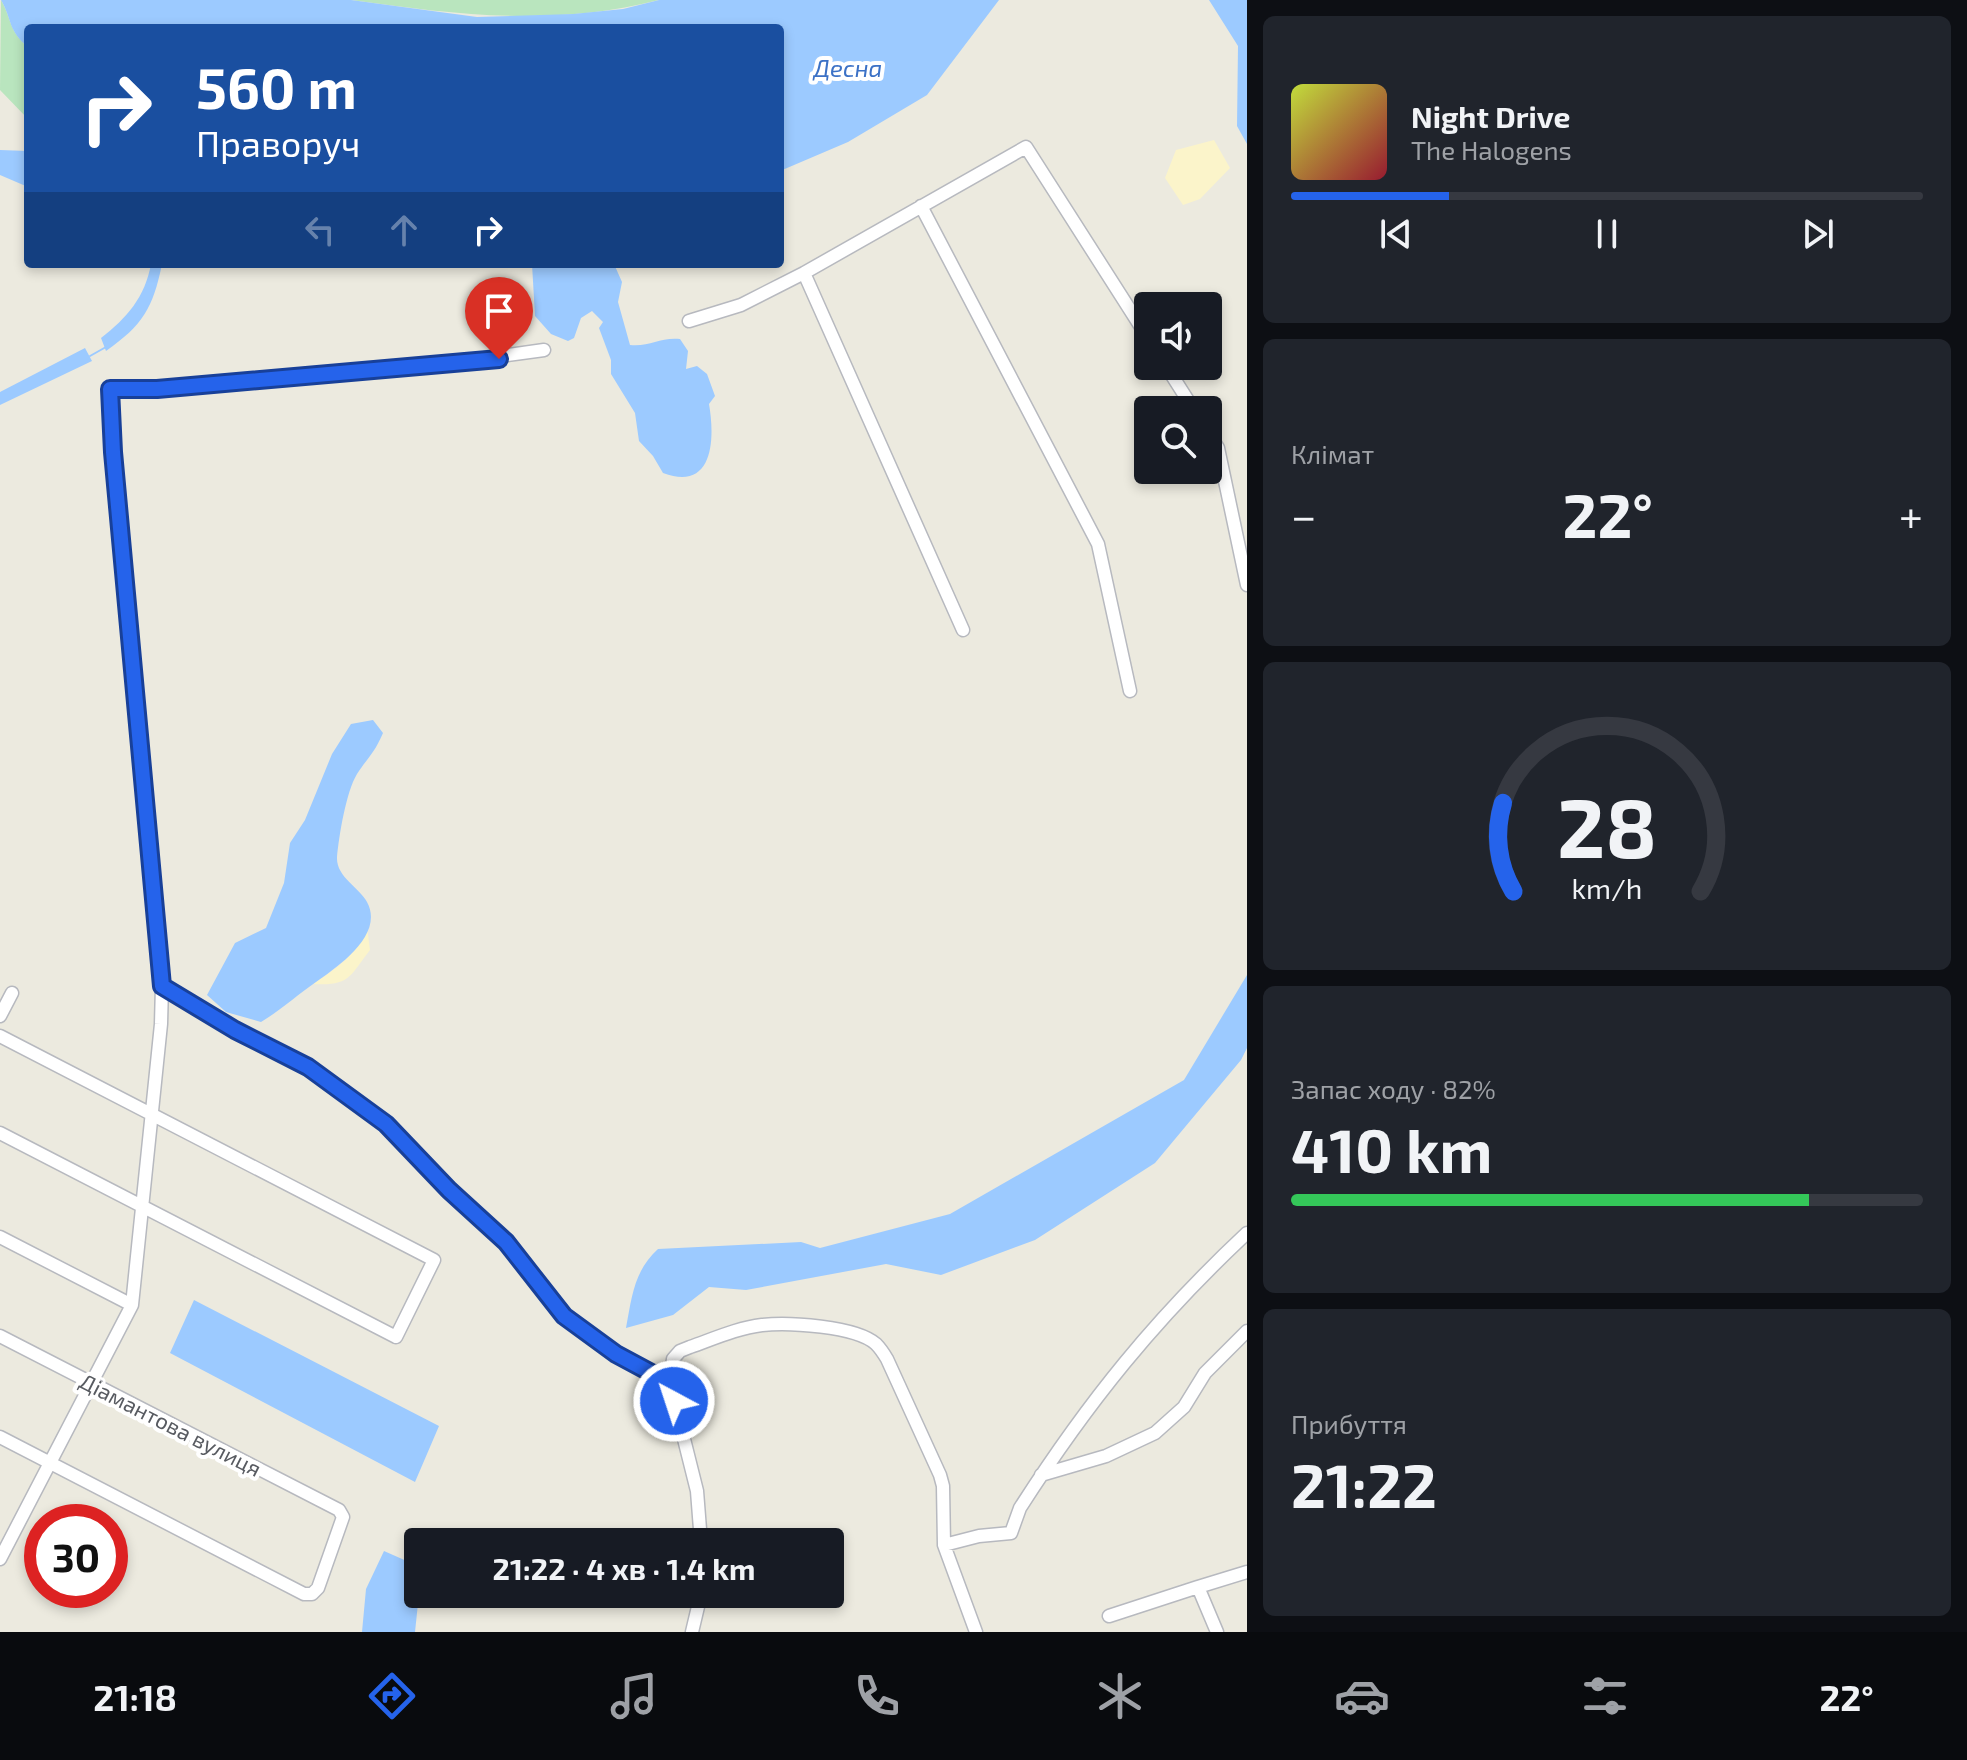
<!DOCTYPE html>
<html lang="uk">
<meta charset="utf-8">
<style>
:root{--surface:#171b24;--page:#20242c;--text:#f1f3f6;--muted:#9ea1a6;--line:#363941;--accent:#2563eb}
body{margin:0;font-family:"Exo 2",sans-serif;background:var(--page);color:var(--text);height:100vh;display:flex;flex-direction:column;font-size:30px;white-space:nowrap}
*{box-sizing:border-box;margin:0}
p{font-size:26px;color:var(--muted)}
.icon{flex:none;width:44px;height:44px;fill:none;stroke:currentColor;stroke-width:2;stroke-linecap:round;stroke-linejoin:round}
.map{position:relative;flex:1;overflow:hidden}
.drawer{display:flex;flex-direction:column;gap:16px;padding:16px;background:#0d0f14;width:720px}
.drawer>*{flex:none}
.hud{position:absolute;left:24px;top:24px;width:760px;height:244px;border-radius:8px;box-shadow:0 4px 12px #0003;background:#1a4fa0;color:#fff;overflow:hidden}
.tools{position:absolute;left:1134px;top:292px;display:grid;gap:16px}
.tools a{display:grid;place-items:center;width:88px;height:88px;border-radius:8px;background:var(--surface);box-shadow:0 4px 12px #0003;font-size:40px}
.speed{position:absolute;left:24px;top:1504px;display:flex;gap:16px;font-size:40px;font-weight:700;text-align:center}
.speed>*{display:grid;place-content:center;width:104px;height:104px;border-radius:50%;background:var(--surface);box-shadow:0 4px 12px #0003;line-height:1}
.speed .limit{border:12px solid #d22;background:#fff;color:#111}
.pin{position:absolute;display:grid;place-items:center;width:68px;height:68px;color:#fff;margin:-82px -34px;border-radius:50% 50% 50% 0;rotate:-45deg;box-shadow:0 0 8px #0007}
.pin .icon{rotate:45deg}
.me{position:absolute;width:88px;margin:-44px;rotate:320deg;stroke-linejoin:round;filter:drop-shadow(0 0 6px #0008)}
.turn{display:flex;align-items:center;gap:28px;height:168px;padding:0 40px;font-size:36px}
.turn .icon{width:104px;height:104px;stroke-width:2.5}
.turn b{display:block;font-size:56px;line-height:68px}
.lanes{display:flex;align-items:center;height:76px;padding:0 40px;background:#0003;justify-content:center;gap:40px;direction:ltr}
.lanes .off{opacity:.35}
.big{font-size:60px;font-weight:700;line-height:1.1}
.drawer .tile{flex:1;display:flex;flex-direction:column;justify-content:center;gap:12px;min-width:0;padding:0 28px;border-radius:12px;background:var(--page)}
.drawer .dial{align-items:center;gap:0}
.dial svg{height:208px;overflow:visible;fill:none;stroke:var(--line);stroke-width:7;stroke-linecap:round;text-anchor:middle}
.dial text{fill:var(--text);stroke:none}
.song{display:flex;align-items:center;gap:24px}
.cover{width:96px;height:96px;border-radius:12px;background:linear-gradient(135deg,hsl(70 70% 55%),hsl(350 70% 35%))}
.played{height:8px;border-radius:4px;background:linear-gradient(90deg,var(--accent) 25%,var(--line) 25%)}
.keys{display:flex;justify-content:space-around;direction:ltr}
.heat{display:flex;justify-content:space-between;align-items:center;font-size:44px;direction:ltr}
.charge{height:12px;border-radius:6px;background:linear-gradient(90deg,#34c759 82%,var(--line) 0)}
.trip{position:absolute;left:404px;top:1528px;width:440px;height:80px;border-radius:8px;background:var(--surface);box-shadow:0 4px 12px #0003;font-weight:700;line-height:80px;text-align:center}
.tabs{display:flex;height:128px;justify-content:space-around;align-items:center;background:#090b0e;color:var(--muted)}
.tabs .icon{width:56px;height:56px}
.tabs .active{color:var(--accent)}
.tabs b{font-size:36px;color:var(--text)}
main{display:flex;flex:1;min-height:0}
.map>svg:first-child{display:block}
</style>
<main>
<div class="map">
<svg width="1247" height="1632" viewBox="0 0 1247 1632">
<rect width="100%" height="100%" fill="#eceadf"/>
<path fill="#b9e5be" d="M 1,0 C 12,19 8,30 28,47 L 28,119 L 0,90 Z
M 351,0 L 659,0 C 552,27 459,15 351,0 Z"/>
<path fill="#fbf4ca" d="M 1214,140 L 1230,168 L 1200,199 L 1183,205 L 1165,178 L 1176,150 Z
M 367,927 L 370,950 C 349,977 350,986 313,984 C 338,967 356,956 367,927 Z"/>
<path fill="#9ccaff" d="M 1,0 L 351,0 L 477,17 L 573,14 L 623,9 L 659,0 L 999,0 L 927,95 L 848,142 L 780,171 L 780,28 L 28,28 L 28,47 C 8,31 12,19 1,0 Z
M 1209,0 L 1247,0 L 1247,144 L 1237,126 L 1238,46 Z
M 0,150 L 28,151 L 28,187 L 0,175 Z
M 151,264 L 162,264 C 153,308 143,325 106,351 L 101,338 C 127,318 145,297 151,264 Z
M 532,264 L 614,264 L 622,282 L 618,302 L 630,345 C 650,347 660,337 680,339 L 688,351 L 686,369 L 697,366 L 707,374 L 715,396 L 709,404 C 715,438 714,492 663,473 L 653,456 L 639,441 L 635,413 L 611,374 L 611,360 L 599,328 L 603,322 L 592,311 L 581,318 L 574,338 L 568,341 L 551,334 L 535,316 Z
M 85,348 L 92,361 L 0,405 L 0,392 Z
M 373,720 L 383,733 C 374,754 368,757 357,774 C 346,792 339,836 337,857 C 336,877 359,887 367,902 C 385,935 337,967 316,982 C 297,995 281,1010 261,1022 L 226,1012 L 207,995 L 235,943 L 266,928 L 284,883 L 290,843 L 305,820 L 332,754 L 351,724 Z
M 1247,975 L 1247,1048 L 1241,1060 L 1155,1163 L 1035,1240 L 941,1275 L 886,1264 L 746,1290 L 709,1287 L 673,1315 L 626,1328 C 632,1296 634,1271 658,1249 L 801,1242 L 820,1248 L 950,1214 L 1184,1080 Z
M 194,1300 L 439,1426 L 415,1482 L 170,1353 Z
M 384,1551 L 418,1566 L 419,1594 L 415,1632 L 362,1632 L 366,1589 Z"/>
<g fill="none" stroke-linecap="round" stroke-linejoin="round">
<path stroke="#9ccaff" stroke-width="2" d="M 90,356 L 106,347"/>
<g stroke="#b7b9bf" stroke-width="15">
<path id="minor" d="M 921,206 L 1098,544 L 1130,691
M 804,273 L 963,630
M 689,321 L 741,305 L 804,273 L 1026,147 L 1148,338
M 1166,366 L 1194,410
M 1208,432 L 1218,448 L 1247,585
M 162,986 L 235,1030 L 333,1083 L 386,1124 L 449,1190 L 506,1242 L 564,1316 L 616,1354 L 670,1383
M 0,1016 L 12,993
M 0,1036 L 434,1260 L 396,1337 L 0,1133
M 0,1237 L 132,1305
M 0,1336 L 339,1510 L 343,1517 L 318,1588 L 312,1594 L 304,1594 L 0,1437
M 1041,1475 L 1106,1456 L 1155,1433 L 1184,1407 L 1205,1373 L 1247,1331
M 701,1542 L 697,1491 L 670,1383 L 673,1359 L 680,1351 L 690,1347 C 713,1339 737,1328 762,1325 C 787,1322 856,1326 876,1344 C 880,1348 884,1354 887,1359 L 940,1475 L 943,1486 L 944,1545 L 976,1632
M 944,1545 L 979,1536 L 1011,1533 L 1020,1508 C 1088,1402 1155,1319 1247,1233
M 0,1559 L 132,1305 L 161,1024 L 162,986 L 113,452 L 110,389 L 157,389 L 443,364 L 544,350
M 1198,1587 L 1247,1572
M 1109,1616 L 1198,1587 L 1217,1632
M 692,1632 L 701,1594"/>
</g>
<use href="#minor" stroke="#fff" stroke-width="12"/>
</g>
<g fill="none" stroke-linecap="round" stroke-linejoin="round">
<g stroke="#184099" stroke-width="20">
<path id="route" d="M 499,359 L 157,389 L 110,389 L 113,452 L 162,986 L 235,1030 L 308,1067 L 386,1124 L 449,1190 L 506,1242 L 564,1316 L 616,1354 L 670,1383 L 674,1401"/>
</g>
<use href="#route" stroke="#2563eb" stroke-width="14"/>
</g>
<g text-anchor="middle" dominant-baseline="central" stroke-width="8" stroke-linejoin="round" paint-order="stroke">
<g font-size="22" fill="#585b61" stroke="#fff">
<text transform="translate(171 1424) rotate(27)">Діамантова вулиця</text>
</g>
<g font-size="24" font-style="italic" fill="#3b71c6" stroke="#fff">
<text x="848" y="67">Десна</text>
</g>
</g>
</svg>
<div class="tools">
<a><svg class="icon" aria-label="sound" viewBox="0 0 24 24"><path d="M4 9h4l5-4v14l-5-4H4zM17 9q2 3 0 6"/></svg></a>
<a><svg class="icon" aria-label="search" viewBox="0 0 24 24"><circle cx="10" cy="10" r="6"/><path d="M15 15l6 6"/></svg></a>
</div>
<div class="speed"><div class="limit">30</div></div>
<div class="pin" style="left:499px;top:359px;background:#d93025"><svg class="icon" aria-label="arrive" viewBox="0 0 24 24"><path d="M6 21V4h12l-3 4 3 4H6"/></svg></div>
<svg class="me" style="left:674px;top:1401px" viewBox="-20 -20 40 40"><circle r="17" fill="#2563eb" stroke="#fff" stroke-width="3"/><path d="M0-11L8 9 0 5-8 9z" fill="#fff"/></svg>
<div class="trip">21:22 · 4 хв · 1.4 km</div>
<div class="hud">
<div class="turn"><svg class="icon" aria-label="right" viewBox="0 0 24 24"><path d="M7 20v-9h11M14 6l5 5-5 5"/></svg><div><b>560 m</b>Праворуч</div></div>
<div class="lanes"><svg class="icon off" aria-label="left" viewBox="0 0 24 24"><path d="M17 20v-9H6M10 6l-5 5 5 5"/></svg><svg class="icon off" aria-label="ahead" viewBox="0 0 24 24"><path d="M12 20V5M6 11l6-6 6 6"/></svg><svg class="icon" aria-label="right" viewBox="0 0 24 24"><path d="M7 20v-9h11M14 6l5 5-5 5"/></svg></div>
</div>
</div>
<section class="drawer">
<div class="tile">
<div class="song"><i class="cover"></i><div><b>Night Drive</b><p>The Halogens</p></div></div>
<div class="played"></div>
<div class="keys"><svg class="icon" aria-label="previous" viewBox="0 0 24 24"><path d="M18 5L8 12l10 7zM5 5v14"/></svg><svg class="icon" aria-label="pause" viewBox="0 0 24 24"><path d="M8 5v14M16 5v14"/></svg><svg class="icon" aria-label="next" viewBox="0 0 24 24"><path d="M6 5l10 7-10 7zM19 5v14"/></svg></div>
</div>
<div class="tile"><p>Клімат</p>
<div class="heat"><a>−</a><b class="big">22°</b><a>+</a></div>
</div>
<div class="tile dial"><svg viewBox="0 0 100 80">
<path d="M14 69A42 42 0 1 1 86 69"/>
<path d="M14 69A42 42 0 0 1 10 35" stroke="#2563eb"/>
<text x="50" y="56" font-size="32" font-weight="700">28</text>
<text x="50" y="72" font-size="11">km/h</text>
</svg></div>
<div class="tile"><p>Запас ходу · 82%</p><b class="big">410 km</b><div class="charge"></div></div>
<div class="tile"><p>Прибуття</p><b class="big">21:22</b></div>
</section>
</main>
<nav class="tabs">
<b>21:18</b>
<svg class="icon active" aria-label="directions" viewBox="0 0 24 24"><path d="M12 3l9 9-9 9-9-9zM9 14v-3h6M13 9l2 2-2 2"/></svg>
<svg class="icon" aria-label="music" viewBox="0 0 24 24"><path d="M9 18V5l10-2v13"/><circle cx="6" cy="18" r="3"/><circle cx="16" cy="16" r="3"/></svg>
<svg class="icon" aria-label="phone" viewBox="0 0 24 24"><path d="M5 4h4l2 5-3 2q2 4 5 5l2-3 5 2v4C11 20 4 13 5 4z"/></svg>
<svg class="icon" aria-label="climate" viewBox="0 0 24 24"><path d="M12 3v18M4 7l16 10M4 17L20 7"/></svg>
<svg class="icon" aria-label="car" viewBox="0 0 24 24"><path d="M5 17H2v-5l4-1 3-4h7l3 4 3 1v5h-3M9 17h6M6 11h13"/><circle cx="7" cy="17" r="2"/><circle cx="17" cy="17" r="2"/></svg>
<svg class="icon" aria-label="filters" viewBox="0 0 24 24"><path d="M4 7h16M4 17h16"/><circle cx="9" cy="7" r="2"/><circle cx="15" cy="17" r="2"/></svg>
<b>22°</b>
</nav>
